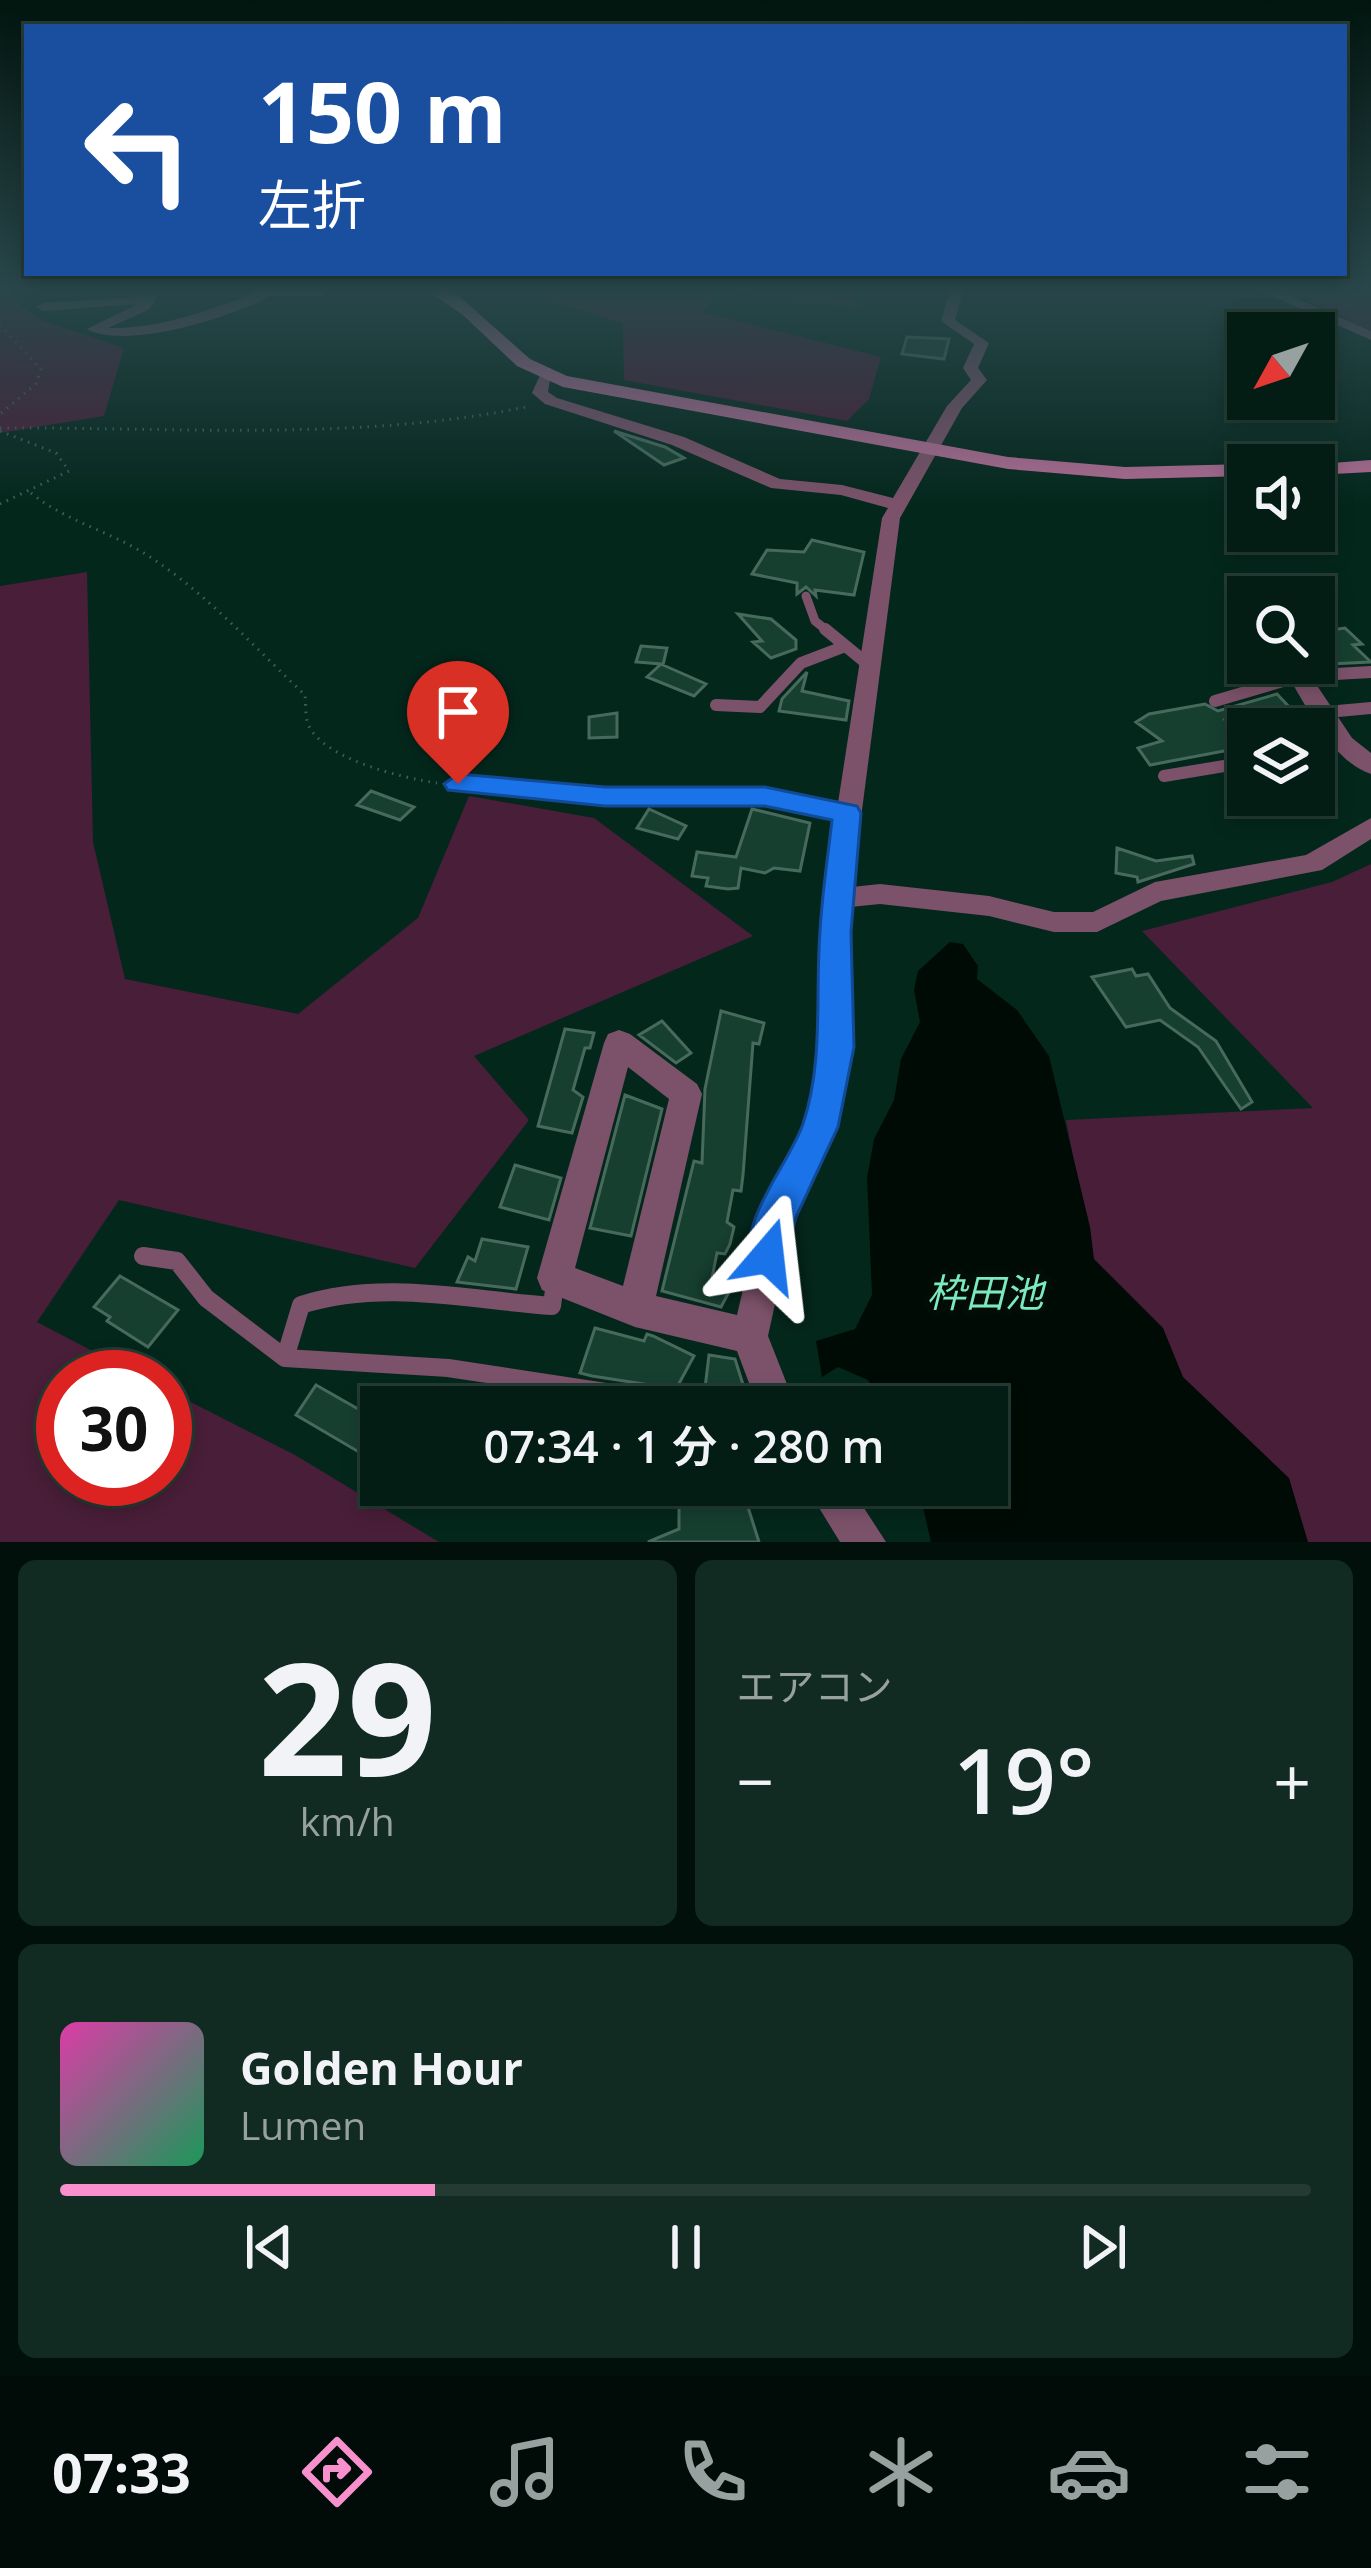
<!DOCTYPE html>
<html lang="ja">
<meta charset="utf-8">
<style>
:root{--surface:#031d15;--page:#112a22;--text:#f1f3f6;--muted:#97a2a0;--line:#243b34;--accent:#f790cd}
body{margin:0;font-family:"Open Sans","Noto Sans JP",sans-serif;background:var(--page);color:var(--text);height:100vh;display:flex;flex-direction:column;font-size:45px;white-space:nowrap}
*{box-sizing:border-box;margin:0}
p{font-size:39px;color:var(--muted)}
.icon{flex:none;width:66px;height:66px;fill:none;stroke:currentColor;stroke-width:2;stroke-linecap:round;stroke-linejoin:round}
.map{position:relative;height:1542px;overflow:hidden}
.sheet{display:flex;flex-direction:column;gap:18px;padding:18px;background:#02100c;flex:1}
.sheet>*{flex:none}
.top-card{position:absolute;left:24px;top:24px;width:1323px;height:252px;border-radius:0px;box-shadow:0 6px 18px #0003,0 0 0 3px var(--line);background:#1a4fa0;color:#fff;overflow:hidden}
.needle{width:78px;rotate:230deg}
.tools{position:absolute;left:1227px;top:312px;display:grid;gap:24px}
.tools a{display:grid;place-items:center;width:108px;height:108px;border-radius:0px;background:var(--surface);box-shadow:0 6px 18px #0003,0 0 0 3px var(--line);font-size:60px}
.speed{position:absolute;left:36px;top:1350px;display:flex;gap:24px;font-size:60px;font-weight:700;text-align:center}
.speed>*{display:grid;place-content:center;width:156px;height:156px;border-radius:50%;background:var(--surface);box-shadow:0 6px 18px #0003,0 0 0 3px var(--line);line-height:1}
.speed .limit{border:18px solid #d22;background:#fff;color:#111}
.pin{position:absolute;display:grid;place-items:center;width:102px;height:102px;color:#fff;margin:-123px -51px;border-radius:50% 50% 50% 0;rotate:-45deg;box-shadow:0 0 12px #0007}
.pin .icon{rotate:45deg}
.me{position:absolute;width:132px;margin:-66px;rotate:17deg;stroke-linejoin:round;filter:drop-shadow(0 0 9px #0008)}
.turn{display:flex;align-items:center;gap:42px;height:252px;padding:0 36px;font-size:54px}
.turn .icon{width:156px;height:156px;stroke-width:2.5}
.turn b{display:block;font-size:84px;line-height:102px}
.big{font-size:90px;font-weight:600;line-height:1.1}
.sheet .tile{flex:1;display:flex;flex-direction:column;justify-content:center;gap:18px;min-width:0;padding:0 42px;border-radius:18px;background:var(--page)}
.sheet .dial{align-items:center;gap:0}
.dial b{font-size:156px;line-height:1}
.song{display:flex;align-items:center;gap:36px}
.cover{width:144px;height:144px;border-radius:18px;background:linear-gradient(135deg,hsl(320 70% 55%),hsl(150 70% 35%))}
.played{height:12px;border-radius:6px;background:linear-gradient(90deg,var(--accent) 30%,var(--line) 30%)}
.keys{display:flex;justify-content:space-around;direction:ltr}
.heat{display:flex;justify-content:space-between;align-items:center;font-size:66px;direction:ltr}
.sheet .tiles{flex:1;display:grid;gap:18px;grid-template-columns:1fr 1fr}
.tile:last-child{grid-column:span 2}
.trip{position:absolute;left:360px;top:1386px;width:648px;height:120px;border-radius:0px;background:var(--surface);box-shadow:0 6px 18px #0003,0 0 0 3px var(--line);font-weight:600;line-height:120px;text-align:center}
.tabs{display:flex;height:192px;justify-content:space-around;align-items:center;background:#010c08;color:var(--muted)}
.tabs .icon{width:84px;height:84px}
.tabs .on{color:var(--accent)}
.tabs b{font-size:54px;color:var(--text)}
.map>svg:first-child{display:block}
</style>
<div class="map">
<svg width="1371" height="1542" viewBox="0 0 1371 1542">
<rect width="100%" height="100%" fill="#04271c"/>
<path fill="#491e38" d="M 522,291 L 854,291 L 857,306 L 717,292 L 703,312 L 881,357 L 869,399 L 847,421 L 624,380 L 623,324 Z
M 1287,291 L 1371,291 L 1371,331 Z
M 0,292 L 44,321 L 124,348 L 104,416 L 0,433 Z
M 87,572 L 93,842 L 125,979 L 298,1014 L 418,918 L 469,796 L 594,818 L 753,936 L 474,1056 L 529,1120 L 415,1268 L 119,1200 L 37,1322 L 142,1377 L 63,1377 L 63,1479 L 165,1479 L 165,1389 L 295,1455 L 439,1542 L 0,1542 L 0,586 Z
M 1371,864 L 1371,1542 L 1294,1542 L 1093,1259 L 1066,1120 L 1313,1108 L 1142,931 L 1332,882 Z"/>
<path fill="#000b05" d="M 950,942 L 963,944 L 978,966 L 977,979 L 1017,1010 L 1049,1056 L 1090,1227 L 1094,1259 L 1163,1328 L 1183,1377 L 1289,1478 L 1308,1542 L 931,1542 L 918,1485 L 987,1485 L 987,1407 L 884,1407 L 868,1380 L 838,1367 L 822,1377 L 816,1341 L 855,1329 L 872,1295 L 867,1178 L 874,1139 L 894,1100 L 901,1059 L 920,1022 L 914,990 L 918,971 Z"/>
<path fill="#163f30" stroke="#486a5d" stroke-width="3" d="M 907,337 L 949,339 L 944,359 L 902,354 Z
M 614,431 L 665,447 L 684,458 L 664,465 Z
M 812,540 L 864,552 L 854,595 L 815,590 L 816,596 L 806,587 L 797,594 L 797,583 L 752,574 L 767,550 L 804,552 Z
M 738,614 L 771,619 L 796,640 L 796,649 L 771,658 L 753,642 L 762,641 Z
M 1345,628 L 1362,644 L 1353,645 L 1371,662 L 1309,665 L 1314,663 L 1314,632 Z
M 641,646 L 667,648 L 663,665 L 706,684 L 694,696 L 647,677 L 661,664 L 636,662 Z
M 807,672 L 802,691 L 849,701 L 846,720 L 779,711 L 782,699 Z
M 1277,694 L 1310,729 L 1288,729 L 1275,715 L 1225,720 L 1241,741 L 1240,748 L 1150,765 L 1138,748 L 1162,741 L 1136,722 L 1149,714 L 1205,704 L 1218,711 Z
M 617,713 L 617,737 L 589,738 L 589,717 Z
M 371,791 L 414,807 L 400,820 L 357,805 Z
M 649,809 L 686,826 L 678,839 L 637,828 Z
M 752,809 L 810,823 L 800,871 L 774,868 L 765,873 L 741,868 L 738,888 L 728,889 L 706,886 L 708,878 L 692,876 L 697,852 L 736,857 Z
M 1117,848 L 1156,861 L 1192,856 L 1194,864 L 1138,882 L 1137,877 L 1116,873 Z
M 1132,969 L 1136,976 L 1148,974 L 1170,1008 L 1216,1041 L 1252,1102 L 1241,1109 L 1198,1047 L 1160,1020 L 1126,1027 L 1092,977 Z
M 721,1011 L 764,1023 L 759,1044 L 753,1043 L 743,1175 L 741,1191 L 733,1190 L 727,1222 L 734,1227 L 730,1244 L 725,1254 L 717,1253 L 710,1288 L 729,1292 L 721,1307 L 662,1291 L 694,1161 L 702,1163 L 705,1089 Z
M 662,1021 L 691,1053 L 676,1063 L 639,1035 Z
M 565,1029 L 594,1033 L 590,1048 L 585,1048 L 573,1090 L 583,1097 L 572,1133 L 538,1126 Z
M 625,1095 L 662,1109 L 631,1236 L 590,1228 Z
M 515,1165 L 561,1178 L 549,1220 L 500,1207 Z
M 482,1239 L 528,1247 L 516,1289 L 457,1282 L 468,1257 L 475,1261 Z
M 120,1276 L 178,1310 L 148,1347 L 107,1321 L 110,1317 L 94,1307 Z
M 595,1328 L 644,1341 L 647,1334 L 653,1336 L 694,1356 L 676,1389 L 592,1376 L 580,1373 Z
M 709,1355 L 735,1359 L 746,1394 L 705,1388 Z
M 316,1385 L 367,1414 L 385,1387 L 409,1401 L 417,1388 L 451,1407 L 381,1407 L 381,1465 L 296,1415 Z
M 706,1485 L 741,1485 L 759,1542 L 648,1542 L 679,1529 L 679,1501 L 708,1492 Z"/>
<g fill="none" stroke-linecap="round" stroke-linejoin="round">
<path stroke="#416056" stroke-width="3" stroke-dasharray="1.5 6" stroke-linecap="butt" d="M 17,291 L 31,300
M 0,325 L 41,369 L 36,384 L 0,414
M 0,428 C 175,427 359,442 531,406
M 0,431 L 56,453 L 69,471 L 0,504
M 31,493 C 68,523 114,532 153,559 C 209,596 256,649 305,695 C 306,704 305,715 308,724 C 322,759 403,778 437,783"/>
<path stroke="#7c526a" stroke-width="9" d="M 806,596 L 815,621 L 829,632"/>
<path stroke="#7c526a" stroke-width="12" d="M 825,629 L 870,666
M 1215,701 L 1300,676 L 1371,672
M 716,705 L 760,707 L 801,663 L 843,647
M 1327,712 L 1371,708
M 1314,749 L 1344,743
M 1164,776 L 1248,762"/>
<path stroke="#7c526a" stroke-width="18" d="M 143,1256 L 177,1261 L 206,1298 L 285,1358 L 448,1368 L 704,1407
M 285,1358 L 301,1305 C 384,1279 467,1300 552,1306 L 555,1282"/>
<path fill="#7c526a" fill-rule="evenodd" d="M 259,291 L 276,292 C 240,316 125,351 87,329 L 138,304 L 43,311 L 36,307 L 43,303 L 155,296 L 157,299 L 148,310 L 108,328 C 160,329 211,310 259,291 Z
M 950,291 L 963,291 L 955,320 L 989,343 L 978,368 L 987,380 L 962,408 L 900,518 L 852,887 L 880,884 L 989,896 L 1054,912 L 1093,912 L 1155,882 L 1306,855 L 1371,818 L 1371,839 L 1322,870 L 1161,901 L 1097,932 L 1054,932 L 989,916 L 880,904 L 850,907 L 851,1047 L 836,1127 L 794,1217 L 768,1336 L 796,1407 L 758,1407 L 737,1351 L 635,1327 L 542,1290 L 537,1278 L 604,1043 L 608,1034 L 619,1030 L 630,1034 L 697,1084 L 702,1094 L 656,1296 L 737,1315 L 760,1216 L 804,1126 L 821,1047 L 824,899 L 836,819 L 765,805 L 606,804 L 458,792 L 446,784 L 458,776 L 606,788 L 765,789 L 838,803 L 882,518 L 888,508 L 841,495 L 771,488 L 672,445 L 545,404 L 532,393 L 541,373 L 551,373 L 548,392 L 557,398 L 684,437 L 780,479 L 842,485 L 893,498 L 947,406 L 971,380 L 963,368 L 974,344 L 941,321 ZM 628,1067 L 669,1099 L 623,1286 L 575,1268 Z
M 1261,291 L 1279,291 L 1371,331 L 1371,340 Z
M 1280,663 L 1302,663 L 1352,738 L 1371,753 L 1371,774 C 1329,760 1303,698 1280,663 Z
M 805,1485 L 849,1485 L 886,1542 L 840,1542 Z"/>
<path fill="#b16c94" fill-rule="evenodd" d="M 248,291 L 328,291 L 320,296 L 256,296 Z
M 428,291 L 449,291 L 460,297 L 530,359 L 567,376 L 1008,457 L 1125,467 L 1248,464 L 1254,465 L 1248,465 L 1248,476 L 1125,479 L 1008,469 L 563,387 L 517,366 L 463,315 Z
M 1371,460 L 1371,472 L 1314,475 L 1314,465 L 1306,465 Z"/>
</g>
<linearGradient id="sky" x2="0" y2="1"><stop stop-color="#02150f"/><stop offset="0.57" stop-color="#29474b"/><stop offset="1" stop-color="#29474b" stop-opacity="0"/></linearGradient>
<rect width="1371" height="507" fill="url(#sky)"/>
<path fill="#1a73e8" stroke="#114b97" stroke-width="3" d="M 458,774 L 605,787 L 765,787 L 857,806 L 861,813 L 851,932 L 854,1047 L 838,1127 L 796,1217 L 782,1269 L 768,1275 L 754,1269 C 734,1223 788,1167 803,1124 C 824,1060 815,996 820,931 C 822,894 828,856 832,820 L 765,806 L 605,806 L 448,790 L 444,784 Z"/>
<g text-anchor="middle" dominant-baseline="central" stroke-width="12" stroke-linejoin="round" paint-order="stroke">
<g font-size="39" font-style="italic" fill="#7ceac1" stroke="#020d08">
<text x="985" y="1291">枠田池</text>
</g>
</g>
</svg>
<div class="tools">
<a><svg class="needle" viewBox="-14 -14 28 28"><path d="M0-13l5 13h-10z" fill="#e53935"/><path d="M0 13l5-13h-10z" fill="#97a2a0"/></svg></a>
<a><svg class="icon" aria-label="sound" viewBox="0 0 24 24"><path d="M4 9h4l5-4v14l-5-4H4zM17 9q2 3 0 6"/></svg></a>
<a><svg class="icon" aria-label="search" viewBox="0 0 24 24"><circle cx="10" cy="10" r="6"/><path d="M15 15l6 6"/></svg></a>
<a><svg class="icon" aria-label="layers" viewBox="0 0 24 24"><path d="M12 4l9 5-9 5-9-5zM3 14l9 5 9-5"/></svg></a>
</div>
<div class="speed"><div class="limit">30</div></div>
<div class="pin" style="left:458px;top:784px;background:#d93025"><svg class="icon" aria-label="arrive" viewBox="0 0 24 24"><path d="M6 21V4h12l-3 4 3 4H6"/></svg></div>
<svg class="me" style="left:768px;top:1256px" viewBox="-20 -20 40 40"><path d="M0-17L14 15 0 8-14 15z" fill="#1a73e8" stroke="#fff" stroke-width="4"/></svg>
<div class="trip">07:34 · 1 分 · 280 m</div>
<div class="top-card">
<div class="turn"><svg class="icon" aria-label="left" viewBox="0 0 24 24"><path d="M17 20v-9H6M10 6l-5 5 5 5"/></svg><div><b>150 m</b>左折</div></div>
</div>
</div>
<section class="sheet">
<div class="tiles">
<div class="tile dial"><b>29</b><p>km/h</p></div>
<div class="tile"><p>エアコン</p>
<div class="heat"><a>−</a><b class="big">19°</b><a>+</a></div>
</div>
<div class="tile">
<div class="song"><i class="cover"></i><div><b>Golden Hour</b><p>Lumen</p></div></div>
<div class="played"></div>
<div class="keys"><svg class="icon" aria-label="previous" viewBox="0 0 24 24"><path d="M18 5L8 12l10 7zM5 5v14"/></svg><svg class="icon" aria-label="pause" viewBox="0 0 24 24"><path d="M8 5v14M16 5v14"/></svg><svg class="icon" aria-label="next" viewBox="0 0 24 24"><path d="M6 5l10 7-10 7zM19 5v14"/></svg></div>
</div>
</div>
</section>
<nav class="tabs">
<b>07:33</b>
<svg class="icon on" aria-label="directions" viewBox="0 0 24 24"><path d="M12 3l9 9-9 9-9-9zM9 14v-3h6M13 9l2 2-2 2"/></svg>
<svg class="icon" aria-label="music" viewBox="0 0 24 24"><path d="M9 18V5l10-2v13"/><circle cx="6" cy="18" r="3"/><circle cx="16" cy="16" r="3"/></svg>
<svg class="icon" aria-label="phone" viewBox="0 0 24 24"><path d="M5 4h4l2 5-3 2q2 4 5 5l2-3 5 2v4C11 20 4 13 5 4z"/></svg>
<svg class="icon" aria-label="climate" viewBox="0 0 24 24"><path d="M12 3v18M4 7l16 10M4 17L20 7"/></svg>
<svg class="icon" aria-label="car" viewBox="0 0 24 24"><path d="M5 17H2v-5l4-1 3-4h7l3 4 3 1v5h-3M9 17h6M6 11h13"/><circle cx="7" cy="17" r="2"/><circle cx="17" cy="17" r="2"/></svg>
<svg class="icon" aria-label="filters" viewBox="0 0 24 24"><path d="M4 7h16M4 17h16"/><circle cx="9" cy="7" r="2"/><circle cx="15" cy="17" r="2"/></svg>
</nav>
